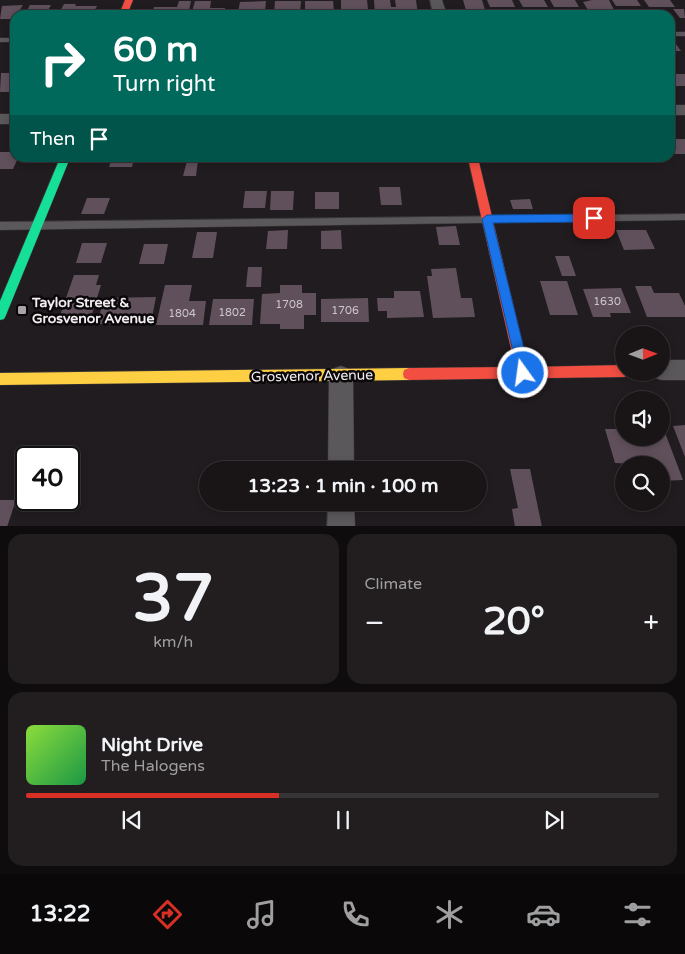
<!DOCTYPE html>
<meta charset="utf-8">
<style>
:root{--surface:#191517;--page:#221e20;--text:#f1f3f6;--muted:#9f9fa1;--line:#373436;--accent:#d93025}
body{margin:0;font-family:"Varela Round",sans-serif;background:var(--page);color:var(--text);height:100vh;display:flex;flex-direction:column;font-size:19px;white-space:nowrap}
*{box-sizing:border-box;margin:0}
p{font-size:16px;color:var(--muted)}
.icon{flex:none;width:28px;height:28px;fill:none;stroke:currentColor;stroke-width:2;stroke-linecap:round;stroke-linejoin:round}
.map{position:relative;height:526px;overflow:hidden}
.sheet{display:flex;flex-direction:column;gap:8px;padding:8px;background:#0e0c0d;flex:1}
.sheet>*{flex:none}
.guide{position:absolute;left:10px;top:10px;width:665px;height:152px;border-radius:15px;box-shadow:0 2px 8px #0003,0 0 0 1px var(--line);background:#00695c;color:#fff;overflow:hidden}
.needle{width:32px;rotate:89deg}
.controls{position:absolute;left:615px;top:326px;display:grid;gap:10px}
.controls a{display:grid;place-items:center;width:55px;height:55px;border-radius:50%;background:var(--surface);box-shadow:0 2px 8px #0003,0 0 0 1px var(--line);font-size:25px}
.speed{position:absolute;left:15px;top:446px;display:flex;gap:10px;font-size:25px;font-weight:700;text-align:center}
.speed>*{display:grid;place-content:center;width:65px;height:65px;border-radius:50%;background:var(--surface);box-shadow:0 2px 8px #0003,0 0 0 1px var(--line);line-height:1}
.speed .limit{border:2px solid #111;border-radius:8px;background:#fff;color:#111}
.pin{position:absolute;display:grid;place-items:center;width:42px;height:42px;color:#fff;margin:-21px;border-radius:10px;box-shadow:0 2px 8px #0006}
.me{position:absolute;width:55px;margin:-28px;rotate:346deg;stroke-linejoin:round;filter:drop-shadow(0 0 4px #0008)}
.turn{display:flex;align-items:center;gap:18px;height:105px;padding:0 20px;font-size:22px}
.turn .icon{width:65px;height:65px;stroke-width:2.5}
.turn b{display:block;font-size:35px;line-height:42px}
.then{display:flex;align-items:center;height:48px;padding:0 20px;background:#0003;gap:10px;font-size:19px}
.big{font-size:38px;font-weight:700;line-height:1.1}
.sheet .widget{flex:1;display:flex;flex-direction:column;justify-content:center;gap:8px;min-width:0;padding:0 18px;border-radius:15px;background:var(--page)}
.sheet .dial{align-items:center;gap:0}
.dial b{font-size:65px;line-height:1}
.song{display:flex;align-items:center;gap:15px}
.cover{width:60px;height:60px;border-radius:8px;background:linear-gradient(135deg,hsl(90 70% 55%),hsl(140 70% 35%))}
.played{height:5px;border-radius:2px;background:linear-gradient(90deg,var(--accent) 40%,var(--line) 40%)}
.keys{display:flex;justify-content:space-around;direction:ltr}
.heat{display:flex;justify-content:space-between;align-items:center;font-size:28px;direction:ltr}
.sheet .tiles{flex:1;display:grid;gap:8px;grid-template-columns:1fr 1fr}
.widget:last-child{grid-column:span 2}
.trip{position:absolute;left:199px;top:461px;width:288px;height:50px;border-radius:25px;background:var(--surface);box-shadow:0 2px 8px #0003,0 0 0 1px var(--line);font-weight:700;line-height:50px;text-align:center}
.menu{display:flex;height:80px;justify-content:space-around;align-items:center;background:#0a0809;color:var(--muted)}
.menu .icon{width:35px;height:35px}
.menu .active{color:var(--accent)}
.menu b{font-size:22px;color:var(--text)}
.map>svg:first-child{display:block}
</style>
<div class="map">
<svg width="685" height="527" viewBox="0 0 685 527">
<rect width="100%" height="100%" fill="#211c1f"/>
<path fill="#60505c" d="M 341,0 L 367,0 L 368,9 L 341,9 Z
M 374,0 L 390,0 L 391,7 L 396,7 L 395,0 L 416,0 L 418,15 L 375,15 Z
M 463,0 L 482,0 L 486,13 L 467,14 Z
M 487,0 L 512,0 L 515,7 L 490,7 Z
M 519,0 L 544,0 L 548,7 L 523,7 Z
M 550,0 L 575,0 L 579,7 L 554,7 Z
M 592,0 L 609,0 L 614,10 L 588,10 L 583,2 Z
M 612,0 L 637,0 L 641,6 L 616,6 Z
M 644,0 L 670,0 L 675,7 L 649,7 Z
M 179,1 L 191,1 L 188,15 L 152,15 L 154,7 L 177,7 Z
M 195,1 L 211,1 L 210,8 L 225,8 L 224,15 L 191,15 Z
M 266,1 L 265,11 L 238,12 L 240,2 Z
M 275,1 L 301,1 L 300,13 L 274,13 Z
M 305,1 L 333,1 L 334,11 L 305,11 Z
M 64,4 L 76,4 L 75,6 L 97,6 L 92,15 L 58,15 Z
M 23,5 L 14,19 L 0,19 L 2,6 Z
M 30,5 L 51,5 L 47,12 L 55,12 L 53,15 L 27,15 L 29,12 L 26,12 Z
M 673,9 L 684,9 L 685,18 L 680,18 Z
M 670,40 L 673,40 L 681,51 L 670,51 Z
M 1,73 L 15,73 L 15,87 L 12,92 L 0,92 Z
M 670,74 L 685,74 L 685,86 L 672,86 Z
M 670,139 L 685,139 L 685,154 L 674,154 L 670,147 Z
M 0,152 L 15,152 L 15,158 L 18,158 L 13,169 L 0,169 Z
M 112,158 L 134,158 L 132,167 L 109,167 Z
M 502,158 L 536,158 L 537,161 L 503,162 Z
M 198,160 L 196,176 L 183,176 L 187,161 Z
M 379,187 L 400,187 L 402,205 L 381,205 Z
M 245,191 L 267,191 L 265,208 L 243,208 Z
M 271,191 L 294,191 L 293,210 L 270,210 Z
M 315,192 L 339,192 L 339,209 L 315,209 Z
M 87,198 L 110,198 L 104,214 L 81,214 Z
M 530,199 L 533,209 L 513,209 L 510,200 Z
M 456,226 L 460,245 L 439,245 L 436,227 Z
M 288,230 L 287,249 L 266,249 L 268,231 Z
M 341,230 L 342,249 L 321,249 L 321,231 Z
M 616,230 L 646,230 L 655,249 L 624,250 Z
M 197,232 L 217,232 L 213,258 L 192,258 Z
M 82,243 L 107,243 L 101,263 L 76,263 Z
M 144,244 L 168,244 L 164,264 L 139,264 Z
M 555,256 L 569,256 L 576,276 L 562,276 Z
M 248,267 L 262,267 L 261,287 L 246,287 Z
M 456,268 L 461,298 L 472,298 L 475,317 L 433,318 L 427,276 L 432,276 L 431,269 Z
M 74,275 L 99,275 L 96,285 L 101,285 L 89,324 L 57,324 Z
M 540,281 L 567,281 L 578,315 L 550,315 Z
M 165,285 L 192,285 L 189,301 L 206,301 L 203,325 L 156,325 Z
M 280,285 L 302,285 L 302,293 L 316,293 L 316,315 L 304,315 L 304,329 L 280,329 L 280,324 L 260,324 L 262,294 L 280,293 Z
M 635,286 L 651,286 L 654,293 L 679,293 L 685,306 L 685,317 L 647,317 Z
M 621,288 L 631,313 L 610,313 L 611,317 L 593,317 L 583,289 Z
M 394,291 L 420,291 L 424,317 L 387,318 L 387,311 L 378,311 L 377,298 L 394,298 Z
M 156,297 L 151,323 L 97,324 L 104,298 Z
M 368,298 L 369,322 L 321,322 L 321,299 Z
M 213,299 L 254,299 L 252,325 L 209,325 Z
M 661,422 L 683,480 L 661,481 L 661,465 L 615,463 L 605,429 L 624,429 L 624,438 L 661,438 Z
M 685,425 L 685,457 L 673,426 Z
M 510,469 L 530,469 L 542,527 L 515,527 L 512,509 L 518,508 Z
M 0,500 L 16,500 L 7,527 L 0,527 Z
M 404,502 L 437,502 L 438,510 L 405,510 Z"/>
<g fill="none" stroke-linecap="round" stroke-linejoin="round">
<g stroke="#3c393b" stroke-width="1">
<path id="lane" d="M 670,32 L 685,32 L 685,36 L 670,36 Z
M 0,38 L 15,38 L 15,42 L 0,42 Z
M 685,214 L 685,220 L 0,230 L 0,222 Z"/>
</g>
<g stroke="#3c393b" stroke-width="1">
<path id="street" d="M 430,0 L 442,0 L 447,15 L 433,15 Z
M 670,105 L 685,105 L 685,115 L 670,115 Z
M 0,114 L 15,114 L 15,124 L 0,124 Z
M 661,360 L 685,360 L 685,380 L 661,380 L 653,377 L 651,372 L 661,372 Z
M 341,366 L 349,369 L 353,376 L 354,470 L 328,470 L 329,376 L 333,369 Z
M 328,502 L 354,502 L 355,527 L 327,527 Z"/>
</g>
<g stroke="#3c393b" stroke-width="1">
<path id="fast" d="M 60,158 L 70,158 L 6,315 L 4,319 L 0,320 L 0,301 Z"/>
</g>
<g stroke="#3c393b" stroke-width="1">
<path id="slow" d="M 409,368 L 414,370 L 415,374 L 414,378 L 409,380 L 0,385 L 0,373 Z"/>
</g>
<g stroke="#3c393b" stroke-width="1">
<path id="jam" d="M 125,0 L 133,0 L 127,15 L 119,15 Z
M 468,158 L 478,158 L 528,367 L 624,365 L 624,372 L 630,372 L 629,375 L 624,377 L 409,380 L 404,378 L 403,374 L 404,370 L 409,368 L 515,367 Z"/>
</g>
<use href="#lane" fill="#5a585a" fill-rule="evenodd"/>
<use href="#street" fill="#5a585a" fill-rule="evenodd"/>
<use href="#fast" fill="#16e098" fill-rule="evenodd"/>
<use href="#slow" fill="#ffcf43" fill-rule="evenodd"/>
<use href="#jam" fill="#f24e42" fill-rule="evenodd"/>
</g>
<path fill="#1a73e8" stroke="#114b97" d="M 594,214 L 600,218 L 594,222 L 493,223 L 530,373 L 528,377 L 523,379 L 519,377 L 482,219 L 487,215 Z"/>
<rect fill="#a9a4a8" stroke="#0a0709" stroke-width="2" x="17" y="305" width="10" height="10" rx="2.5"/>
<g text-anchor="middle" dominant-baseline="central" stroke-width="5" stroke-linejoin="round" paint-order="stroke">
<g font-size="11" fill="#cec6cc">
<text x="607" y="301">1630</text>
<text x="289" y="304">1708</text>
<text x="345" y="310">1706</text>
<text x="232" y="312">1802</text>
<text x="182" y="313">1804</text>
</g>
<g font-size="14" font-weight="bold" fill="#f2edf1" stroke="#0a0709" text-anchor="start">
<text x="32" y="302">Taylor Street &amp;<tspan x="32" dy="16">Grosvenor Avenue</tspan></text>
</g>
<g font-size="14" fill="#f2edf1" stroke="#0a0709">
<text transform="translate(312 376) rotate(-1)">Grosvenor Avenue</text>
</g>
</g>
</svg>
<div class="controls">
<a><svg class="needle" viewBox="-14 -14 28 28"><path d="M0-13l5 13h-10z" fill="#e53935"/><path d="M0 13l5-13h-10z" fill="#9f9fa1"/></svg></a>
<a><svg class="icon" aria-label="sound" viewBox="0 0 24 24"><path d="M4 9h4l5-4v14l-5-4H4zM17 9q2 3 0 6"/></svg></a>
<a><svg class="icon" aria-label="search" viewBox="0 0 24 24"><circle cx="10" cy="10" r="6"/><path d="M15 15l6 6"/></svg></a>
</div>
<div class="speed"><div class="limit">40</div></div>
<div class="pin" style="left:594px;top:218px;background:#d93025"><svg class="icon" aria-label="arrive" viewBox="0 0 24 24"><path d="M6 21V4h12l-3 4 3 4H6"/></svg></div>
<svg class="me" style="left:523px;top:373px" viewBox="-20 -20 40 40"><circle r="17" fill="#1a73e8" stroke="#fff" stroke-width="3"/><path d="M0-11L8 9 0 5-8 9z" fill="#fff"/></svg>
<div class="trip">13:23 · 1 min · 100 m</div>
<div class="guide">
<div class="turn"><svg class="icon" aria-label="right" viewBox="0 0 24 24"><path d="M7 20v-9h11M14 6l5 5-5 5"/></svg><div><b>60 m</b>Turn right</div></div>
<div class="then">Then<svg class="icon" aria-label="arrive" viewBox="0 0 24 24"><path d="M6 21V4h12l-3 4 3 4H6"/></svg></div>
</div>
</div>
<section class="sheet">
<div class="tiles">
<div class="widget dial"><b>37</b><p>km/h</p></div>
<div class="widget"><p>Climate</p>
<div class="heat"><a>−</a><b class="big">20°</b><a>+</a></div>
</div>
<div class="widget">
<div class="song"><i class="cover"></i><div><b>Night Drive</b><p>The Halogens</p></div></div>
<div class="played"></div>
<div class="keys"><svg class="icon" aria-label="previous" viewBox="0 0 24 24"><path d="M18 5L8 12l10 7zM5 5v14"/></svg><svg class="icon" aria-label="pause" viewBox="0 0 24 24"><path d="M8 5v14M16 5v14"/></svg><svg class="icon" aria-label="next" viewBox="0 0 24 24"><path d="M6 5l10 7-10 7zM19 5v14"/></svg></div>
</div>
</div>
</section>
<nav class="menu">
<b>13:22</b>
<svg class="icon active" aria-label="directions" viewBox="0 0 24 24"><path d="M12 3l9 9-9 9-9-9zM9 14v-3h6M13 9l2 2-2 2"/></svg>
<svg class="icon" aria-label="music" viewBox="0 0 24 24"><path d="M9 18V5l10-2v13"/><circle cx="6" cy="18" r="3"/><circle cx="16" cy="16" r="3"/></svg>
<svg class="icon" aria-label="phone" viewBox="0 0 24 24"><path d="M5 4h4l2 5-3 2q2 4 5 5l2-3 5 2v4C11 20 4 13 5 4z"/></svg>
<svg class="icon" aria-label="climate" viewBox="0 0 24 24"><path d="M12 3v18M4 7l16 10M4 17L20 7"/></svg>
<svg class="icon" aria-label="car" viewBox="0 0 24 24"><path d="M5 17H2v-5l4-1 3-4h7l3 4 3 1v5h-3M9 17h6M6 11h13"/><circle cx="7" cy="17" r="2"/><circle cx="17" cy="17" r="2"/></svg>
<svg class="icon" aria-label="filters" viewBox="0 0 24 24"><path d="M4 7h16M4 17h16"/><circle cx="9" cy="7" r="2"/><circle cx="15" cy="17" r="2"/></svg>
</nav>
